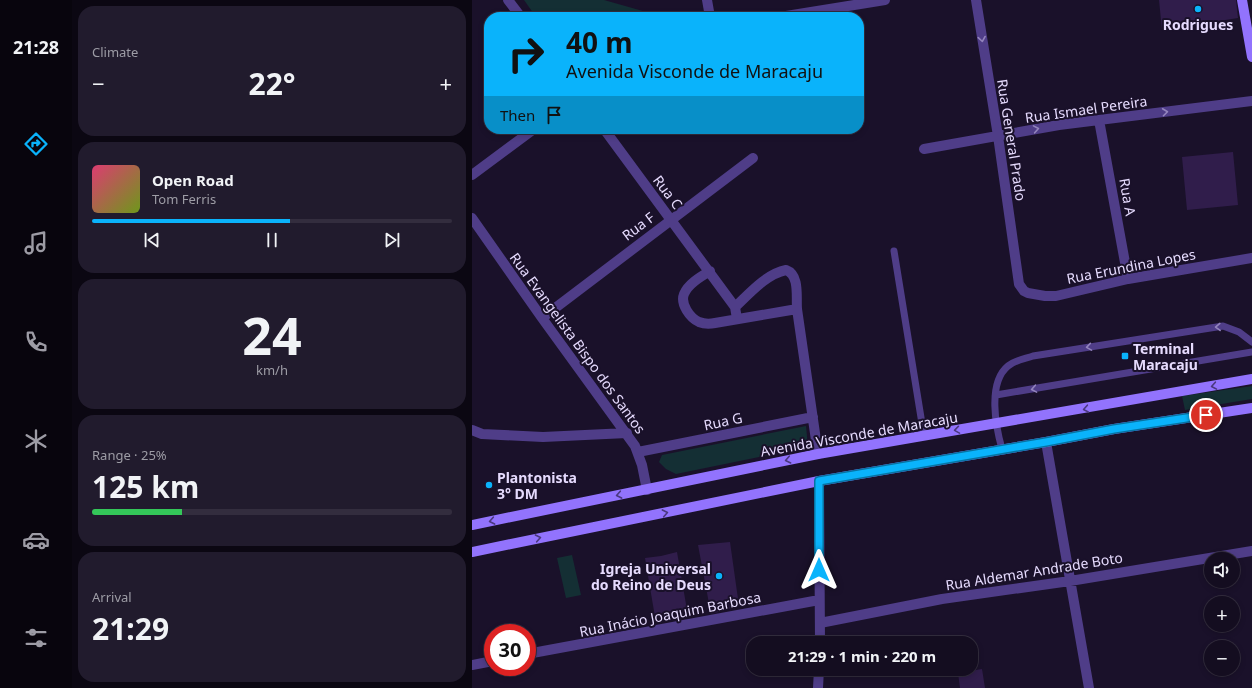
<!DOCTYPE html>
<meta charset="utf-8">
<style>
:root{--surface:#140d20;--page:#211b2d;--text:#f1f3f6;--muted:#9d9ca5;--line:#332d3e;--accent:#0ab3fb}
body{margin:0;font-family:"Noto Sans",sans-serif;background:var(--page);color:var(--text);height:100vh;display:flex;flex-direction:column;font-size:15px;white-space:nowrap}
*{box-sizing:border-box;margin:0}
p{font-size:13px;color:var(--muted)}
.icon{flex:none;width:22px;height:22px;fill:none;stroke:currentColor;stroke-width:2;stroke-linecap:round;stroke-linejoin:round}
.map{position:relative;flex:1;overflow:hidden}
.details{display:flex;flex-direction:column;gap:6px;padding:6px;background:#0b0712;width:400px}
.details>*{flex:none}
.top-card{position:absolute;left:12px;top:12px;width:380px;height:122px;border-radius:16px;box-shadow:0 2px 6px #0003,0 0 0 1px var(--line);background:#0ab3fb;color:#111;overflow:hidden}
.buttons{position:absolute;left:732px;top:552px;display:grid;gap:8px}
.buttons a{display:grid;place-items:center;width:36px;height:36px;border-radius:50%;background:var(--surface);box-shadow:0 2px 6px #0003,0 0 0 1px var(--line);font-size:20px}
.speed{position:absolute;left:12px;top:624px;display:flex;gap:8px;font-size:20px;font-weight:700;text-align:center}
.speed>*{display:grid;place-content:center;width:52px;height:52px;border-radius:50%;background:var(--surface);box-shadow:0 2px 6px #0003,0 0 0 1px var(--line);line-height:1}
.speed .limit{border:6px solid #d22;background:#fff;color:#111}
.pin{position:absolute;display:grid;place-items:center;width:34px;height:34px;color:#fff;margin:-17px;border:2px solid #fff;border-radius:50%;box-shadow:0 1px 4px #0007}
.me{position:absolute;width:44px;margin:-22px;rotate:0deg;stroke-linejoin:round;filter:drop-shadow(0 0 3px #0008)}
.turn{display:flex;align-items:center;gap:14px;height:84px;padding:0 16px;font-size:18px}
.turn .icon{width:52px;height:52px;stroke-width:2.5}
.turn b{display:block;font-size:28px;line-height:34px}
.then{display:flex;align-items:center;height:38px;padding:0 16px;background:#0003;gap:8px;font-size:15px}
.big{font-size:30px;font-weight:700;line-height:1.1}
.details .card{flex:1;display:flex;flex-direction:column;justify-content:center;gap:6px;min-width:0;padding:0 14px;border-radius:16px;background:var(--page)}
.details .dial{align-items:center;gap:0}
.dial b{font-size:52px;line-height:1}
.song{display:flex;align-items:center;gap:12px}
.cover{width:48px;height:48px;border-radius:6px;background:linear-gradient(135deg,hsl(340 70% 55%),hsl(80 70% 35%))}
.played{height:4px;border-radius:2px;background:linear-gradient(90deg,var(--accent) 55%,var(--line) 55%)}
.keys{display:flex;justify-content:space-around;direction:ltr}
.heat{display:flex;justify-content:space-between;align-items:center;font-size:22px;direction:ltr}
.charge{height:6px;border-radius:3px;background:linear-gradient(90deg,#34c759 25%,var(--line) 0)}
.trip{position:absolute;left:274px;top:636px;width:232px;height:40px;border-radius:16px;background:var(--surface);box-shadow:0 2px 6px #0003,0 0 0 1px var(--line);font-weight:700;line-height:40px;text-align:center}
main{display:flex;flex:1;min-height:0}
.menu{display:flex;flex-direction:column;width:72px;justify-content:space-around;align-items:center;background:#08050d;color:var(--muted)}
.menu .icon{width:28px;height:28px}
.menu .current{color:var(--accent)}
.menu b{font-size:18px;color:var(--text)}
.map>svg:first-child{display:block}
</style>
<main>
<nav class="menu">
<b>21:28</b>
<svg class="icon current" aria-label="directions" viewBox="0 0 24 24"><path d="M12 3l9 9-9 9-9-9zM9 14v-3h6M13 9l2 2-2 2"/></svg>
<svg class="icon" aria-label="music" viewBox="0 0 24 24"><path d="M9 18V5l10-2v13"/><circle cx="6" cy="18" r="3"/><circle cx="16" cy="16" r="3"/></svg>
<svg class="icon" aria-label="phone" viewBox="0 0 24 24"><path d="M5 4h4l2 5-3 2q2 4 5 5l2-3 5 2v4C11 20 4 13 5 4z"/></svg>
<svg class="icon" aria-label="climate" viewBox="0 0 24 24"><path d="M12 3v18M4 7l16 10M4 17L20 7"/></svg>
<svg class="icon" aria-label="car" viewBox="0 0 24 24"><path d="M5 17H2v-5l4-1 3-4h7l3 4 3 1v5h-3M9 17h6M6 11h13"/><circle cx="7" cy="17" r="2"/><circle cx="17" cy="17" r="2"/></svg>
<svg class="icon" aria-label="filters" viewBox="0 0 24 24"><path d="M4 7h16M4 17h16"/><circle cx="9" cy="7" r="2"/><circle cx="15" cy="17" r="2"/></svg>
</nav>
<section class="details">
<div class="card"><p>Climate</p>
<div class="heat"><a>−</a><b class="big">22°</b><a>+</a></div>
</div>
<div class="card">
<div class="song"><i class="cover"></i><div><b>Open Road</b><p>Tom Ferris</p></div></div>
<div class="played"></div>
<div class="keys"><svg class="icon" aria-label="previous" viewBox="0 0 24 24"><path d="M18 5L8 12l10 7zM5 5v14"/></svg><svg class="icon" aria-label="pause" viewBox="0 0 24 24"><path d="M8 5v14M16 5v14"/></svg><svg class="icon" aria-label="next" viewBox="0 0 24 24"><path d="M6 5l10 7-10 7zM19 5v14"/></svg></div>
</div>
<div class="card dial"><b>24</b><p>km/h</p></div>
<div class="card"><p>Range · 25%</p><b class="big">125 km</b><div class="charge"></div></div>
<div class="card"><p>Arrival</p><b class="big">21:29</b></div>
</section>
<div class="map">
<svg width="780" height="688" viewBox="0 0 780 688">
<rect width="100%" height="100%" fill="#1a112a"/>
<path fill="#142f34" d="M 52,0 L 132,0 L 192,17 L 64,17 Z
M 780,386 L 780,399 L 713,410 L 710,396 Z
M 334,426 L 336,447 L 204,474 L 194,469 L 187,462 L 190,455 Z
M 100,555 L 109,595 L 94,598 L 85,558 Z"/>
<path fill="#301d4b" d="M 687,0 L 764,0 L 766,18 L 690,30 Z
M 761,152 L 766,205 L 715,210 L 710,157 Z
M 258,542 L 267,606 L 239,614 L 226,545 Z
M 205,552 L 215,610 L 183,617 L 173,558 L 189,556 Z
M 510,669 L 513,688 L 488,688 L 486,673 Z"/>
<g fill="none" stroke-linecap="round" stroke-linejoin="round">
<path stroke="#4f3d88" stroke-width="7" d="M 422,251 L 452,436
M 524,395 L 780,352
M 530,449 C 524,428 515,383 536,366 C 543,360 552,359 561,356 L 751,326 L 767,332 L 780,342"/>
<path stroke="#4f3d88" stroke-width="10" d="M 36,0 L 49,17
M 235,0 L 238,17
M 504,0 L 526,136 L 547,284 L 552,291 L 556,293 L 573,296 L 584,296 L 656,279 L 780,258
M 308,17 L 413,0
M 627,120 L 656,279
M 132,129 L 263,307 L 265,319
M 452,149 L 587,125 L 780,101
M 0,175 L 62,129
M 0,218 L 70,318 L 163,446 L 170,465 L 175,490
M 238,271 C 228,277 216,284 212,294 C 208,304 218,318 227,322 C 232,324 238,324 243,323 L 325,309
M 263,307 C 277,294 294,274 314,270 C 328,275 324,297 325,309 L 346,454
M 70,318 L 281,158
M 0,430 L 10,434 L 71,437 L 155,433
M 574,442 L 617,688
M 166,452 L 341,417
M 347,481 L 348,643
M 348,623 L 470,599 L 598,581 L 780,551
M 55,654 L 347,600
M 0,665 L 21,661
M 346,688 L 347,669"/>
<path stroke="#9273fd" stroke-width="10" d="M 770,0 L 780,57
M 0,525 L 346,454 L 780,379
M 0,552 L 347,481 L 574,442 L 642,429 L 780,408"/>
</g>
<defs><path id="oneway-chevron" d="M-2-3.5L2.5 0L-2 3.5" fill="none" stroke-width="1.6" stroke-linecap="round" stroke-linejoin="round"/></defs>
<g stroke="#9384bd">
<use href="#oneway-chevron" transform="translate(510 39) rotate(81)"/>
<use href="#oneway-chevron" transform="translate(693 112) rotate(-7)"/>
<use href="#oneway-chevron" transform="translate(564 129) rotate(-10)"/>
<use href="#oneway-chevron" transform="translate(746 327) rotate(178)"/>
<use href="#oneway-chevron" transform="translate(617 347) rotate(171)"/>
<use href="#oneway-chevron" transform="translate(562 389) rotate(170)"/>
</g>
<g stroke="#4a387e">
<use href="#oneway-chevron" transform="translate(742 386) rotate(170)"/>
<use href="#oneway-chevron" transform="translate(614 409) rotate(170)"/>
<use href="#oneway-chevron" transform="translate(485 430) rotate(171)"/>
<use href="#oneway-chevron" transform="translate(316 460) rotate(168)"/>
<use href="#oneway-chevron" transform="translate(147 495) rotate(169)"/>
<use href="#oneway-chevron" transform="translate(193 513) rotate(-11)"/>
<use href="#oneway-chevron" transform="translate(20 521) rotate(169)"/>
<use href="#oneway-chevron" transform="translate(66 538) rotate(-11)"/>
</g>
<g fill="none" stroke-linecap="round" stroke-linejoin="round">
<g stroke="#0674a3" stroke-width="10">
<path id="route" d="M 347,570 L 347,481 L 574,442 L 642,429 L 734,415"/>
</g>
<use href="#route" stroke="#0ab3fb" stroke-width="7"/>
</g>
<g fill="#0ab3fb" stroke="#1a112a" stroke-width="1.5">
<circle cx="726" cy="9" r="4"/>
<rect x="649" y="352" width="8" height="8" rx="2"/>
<circle cx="17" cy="485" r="4"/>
<circle cx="247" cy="576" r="4"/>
</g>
<g text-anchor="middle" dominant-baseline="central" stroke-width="4" stroke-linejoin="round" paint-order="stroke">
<g font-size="14" font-weight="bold" fill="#e6dbfe" stroke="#1a112a" text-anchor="start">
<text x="726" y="24" text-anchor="middle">Rodrigues</text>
<text x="661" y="348">Terminal<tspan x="661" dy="16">Maracaju</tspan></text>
<text x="25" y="477">Plantonista<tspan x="25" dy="16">3° DM</tspan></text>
<text x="239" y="568" text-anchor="end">Igreja Universal<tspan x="239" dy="16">do Reino de Deus</tspan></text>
</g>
<g font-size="14" fill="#e6dbfe" stroke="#1a112a">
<text transform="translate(614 109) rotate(-8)">Rua Ismael Pereira</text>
<text transform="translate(540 140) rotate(81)">Rua General Prado</text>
<text transform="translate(196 192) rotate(53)">Rua C</text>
<text transform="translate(656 197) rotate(80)">Rua A</text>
<text transform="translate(166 226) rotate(-37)">Rua F</text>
<text transform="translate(659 266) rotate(-11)">Rua Erundina Lopes</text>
<text transform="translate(106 343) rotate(54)">Rua Evangelista Bispo dos Santos</text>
<text transform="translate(251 421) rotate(-12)">Rua G</text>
<text transform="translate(387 434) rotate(-10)">Avenida Visconde de Maracaju</text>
<text transform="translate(562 571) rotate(-9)">Rua Aldemar Andrade Boto</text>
<text transform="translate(198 614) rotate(-11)">Rua Inácio Joaquim Barbosa</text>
</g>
</g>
</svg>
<div class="buttons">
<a><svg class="icon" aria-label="sound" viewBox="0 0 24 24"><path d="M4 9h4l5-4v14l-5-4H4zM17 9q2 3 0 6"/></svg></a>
<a>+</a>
<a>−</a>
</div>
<div class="speed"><div class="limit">30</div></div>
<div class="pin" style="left:734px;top:415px;background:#d93025"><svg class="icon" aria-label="arrive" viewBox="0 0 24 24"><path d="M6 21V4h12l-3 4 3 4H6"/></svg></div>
<svg class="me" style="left:347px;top:570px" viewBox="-20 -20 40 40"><path d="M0-17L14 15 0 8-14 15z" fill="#0ab3fb" stroke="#fff" stroke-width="4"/></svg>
<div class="trip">21:29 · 1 min · 220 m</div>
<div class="top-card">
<div class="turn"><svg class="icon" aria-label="right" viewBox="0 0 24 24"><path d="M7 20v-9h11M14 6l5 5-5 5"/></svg><div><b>40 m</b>Avenida Visconde de Maracaju</div></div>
<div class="then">Then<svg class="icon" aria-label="arrive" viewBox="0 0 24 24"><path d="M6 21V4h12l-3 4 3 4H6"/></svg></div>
</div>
</div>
</main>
